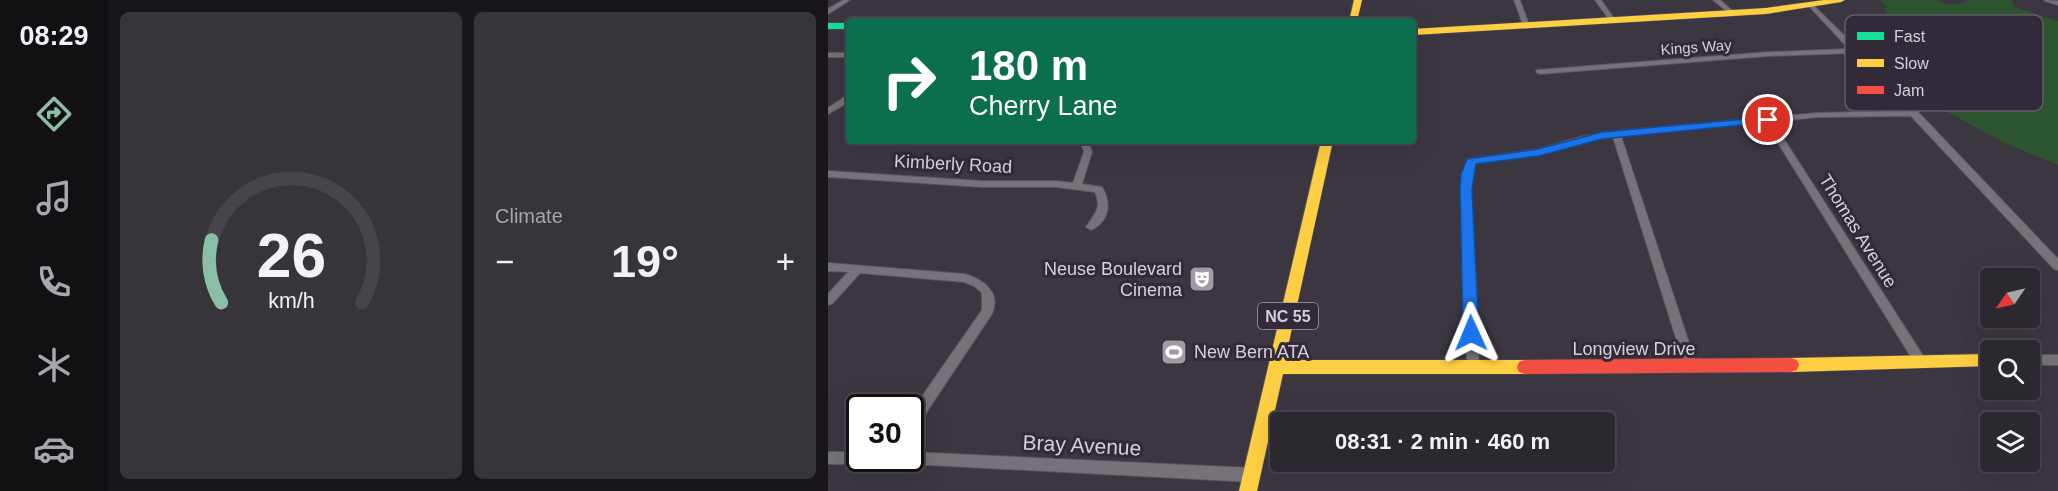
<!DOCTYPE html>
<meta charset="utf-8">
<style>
:root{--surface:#2c2830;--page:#38343c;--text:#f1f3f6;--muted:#a6a6ab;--line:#48444c;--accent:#8abfa5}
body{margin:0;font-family:Helvetica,sans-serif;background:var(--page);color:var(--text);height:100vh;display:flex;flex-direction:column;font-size:22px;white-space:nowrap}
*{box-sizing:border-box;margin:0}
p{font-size:20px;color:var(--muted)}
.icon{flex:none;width:33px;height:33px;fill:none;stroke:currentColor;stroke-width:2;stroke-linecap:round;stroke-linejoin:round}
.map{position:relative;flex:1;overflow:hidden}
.drawer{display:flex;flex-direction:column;gap:12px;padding:12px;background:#18161a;width:720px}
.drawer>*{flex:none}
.hud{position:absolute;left:18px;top:18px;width:570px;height:126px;border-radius:6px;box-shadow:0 6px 24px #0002,0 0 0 2px var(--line);background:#0b6e4f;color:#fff;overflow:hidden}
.needle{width:39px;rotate:236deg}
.buttons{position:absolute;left:1152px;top:268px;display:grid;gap:12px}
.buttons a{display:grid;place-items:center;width:60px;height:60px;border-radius:6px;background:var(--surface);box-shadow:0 6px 24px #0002,0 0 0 2px var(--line);font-size:30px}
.speed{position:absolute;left:18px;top:394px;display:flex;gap:12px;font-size:30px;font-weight:700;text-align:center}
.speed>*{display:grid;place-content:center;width:78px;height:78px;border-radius:50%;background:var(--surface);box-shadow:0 6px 24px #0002,0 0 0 2px var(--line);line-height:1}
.speed .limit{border:3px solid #111;border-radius:9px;background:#fff;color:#111}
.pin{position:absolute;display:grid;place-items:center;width:51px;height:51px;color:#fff;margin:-26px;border:3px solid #fff;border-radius:50%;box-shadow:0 2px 6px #0007}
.me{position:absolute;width:66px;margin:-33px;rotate:359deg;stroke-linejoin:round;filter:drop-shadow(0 0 4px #0008)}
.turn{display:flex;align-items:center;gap:21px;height:126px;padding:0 24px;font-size:27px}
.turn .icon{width:78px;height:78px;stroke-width:2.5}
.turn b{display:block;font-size:42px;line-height:51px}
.big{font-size:45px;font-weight:800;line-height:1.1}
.drawer .card{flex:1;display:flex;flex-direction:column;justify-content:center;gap:9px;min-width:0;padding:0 21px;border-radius:9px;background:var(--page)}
.drawer .dial{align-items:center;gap:0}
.dial svg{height:156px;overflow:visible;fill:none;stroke:var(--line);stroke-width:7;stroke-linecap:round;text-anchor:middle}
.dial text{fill:var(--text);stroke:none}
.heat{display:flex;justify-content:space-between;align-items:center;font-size:33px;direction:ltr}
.drawer .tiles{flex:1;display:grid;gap:12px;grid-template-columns:repeat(2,1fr)}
.trip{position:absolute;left:442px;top:412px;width:345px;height:60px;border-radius:6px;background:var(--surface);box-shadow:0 6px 24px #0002,0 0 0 2px var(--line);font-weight:800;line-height:60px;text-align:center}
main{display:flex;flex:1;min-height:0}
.tabs{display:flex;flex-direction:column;width:108px;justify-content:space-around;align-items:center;background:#121013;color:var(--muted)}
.tabs .icon{width:42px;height:42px}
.tabs .current{color:var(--accent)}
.tabs b{font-size:27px;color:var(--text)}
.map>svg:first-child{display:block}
</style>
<main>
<nav class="tabs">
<b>08:29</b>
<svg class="icon current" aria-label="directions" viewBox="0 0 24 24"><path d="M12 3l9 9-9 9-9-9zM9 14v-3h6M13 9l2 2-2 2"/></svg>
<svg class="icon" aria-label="music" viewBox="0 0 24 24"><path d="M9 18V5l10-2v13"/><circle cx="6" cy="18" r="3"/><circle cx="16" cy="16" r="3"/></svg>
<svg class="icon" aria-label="phone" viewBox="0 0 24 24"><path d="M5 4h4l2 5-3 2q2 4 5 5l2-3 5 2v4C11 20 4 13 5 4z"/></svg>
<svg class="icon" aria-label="climate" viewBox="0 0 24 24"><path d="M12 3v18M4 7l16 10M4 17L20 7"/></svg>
<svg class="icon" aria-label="car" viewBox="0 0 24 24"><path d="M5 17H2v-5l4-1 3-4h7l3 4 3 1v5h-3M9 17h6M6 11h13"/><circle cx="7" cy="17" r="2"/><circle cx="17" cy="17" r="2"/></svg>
</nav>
<section class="drawer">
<div class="tiles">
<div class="card dial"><svg viewBox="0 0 100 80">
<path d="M14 69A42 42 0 1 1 86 69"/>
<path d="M14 69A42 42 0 0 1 9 37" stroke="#8abfa5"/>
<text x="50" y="56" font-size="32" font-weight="700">26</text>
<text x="50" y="72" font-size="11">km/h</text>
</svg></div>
<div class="card"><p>Climate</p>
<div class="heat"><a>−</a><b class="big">19°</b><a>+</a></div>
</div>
</div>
</section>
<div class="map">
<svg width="1230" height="491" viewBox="0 0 1230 491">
<rect width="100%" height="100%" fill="#3b3640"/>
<path fill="#2c552f" d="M 1049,0 L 1108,0 L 1118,4 L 1131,4 L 1143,0 L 1184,0 L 1186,7 L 1230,21 L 1230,165 L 1175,142 L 1105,104 L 1082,99 L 1063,84 L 1099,83 L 1096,80 L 1059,78 L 1029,47 L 1099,47 L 1101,40 C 1118,37 1134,41 1150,35 C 1133,13 1107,22 1084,24 C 1075,25 1066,20 1058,15 L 1057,8 L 1060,6 Z"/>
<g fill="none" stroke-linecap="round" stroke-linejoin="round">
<g stroke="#59545d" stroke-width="2">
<path id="street" d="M 15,0 L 22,0 L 0,14 L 0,9 Z
M 686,0 L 692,0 L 701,25 L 700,26 L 695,25 Z
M 767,0 L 773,0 L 788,21 L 787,22 L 783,22 Z
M 885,0 L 892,0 L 907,13 L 902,14 Z
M 1216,0 L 1230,1 L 1230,5 L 1217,1 Z
M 983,3 L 1030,49 L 1230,259 L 1230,270 L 1226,269 L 1083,116 L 989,117 L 945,122 L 1096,357 L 1098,361 L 1096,365 L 1092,366 L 1088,365 L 937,122 L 793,136 L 869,367 L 867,371 L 863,372 L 859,371 L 857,367 L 785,137 L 757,141 L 711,155 L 647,163 L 644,174 L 643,189 L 651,368 L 649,372 L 645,373 L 641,372 L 639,368 L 633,189 L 634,174 L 640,159 L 710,149 L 756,136 L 788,131 L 989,113 L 1078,111 L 1025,53 L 941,56 L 712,74 L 708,72 L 709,70 L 941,52 L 1021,49 L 981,6 L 981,4 Z
M 0,53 L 21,53 L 21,57 L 0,57 Z
M 18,96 L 21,96 L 21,102 L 0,114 L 0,108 Z
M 252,141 L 260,141 L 264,152 L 254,184 L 274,187 C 284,203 281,222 263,230 L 258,227 C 267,214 274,207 267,192 L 228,187 L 154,187 L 0,177 L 0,171 L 154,181 L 228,181 L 245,183 L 256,152 Z
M 0,263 L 137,274 C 156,280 173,292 164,314 L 100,410 L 87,435 L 82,437 L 82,417 L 90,402 L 154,310 L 154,293 L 146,286 L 136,282 L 32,273 L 4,304 L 0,305 L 0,294 L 20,272 L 0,271 Z
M 1202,355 L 1230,355 L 1230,365 L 1202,365 Z
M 0,452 L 32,452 L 32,459 L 39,459 L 37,463 L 32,464 L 0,464 Z
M 82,452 L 424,468 L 429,470 L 431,475 L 429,480 L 424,482 L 82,464 L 77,463 L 75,459 L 82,459 Z"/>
</g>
<g stroke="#59545d" stroke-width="1">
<path id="fast" d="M 0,23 L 21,23 L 21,29 L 0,29 Z"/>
</g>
<g stroke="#59545d" stroke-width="1">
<path id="slow" d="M 526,0 L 534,0 L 529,21 L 521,21 Z
M 996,0 L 1017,0 L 1013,2 L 938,14 L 585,35 L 585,29 L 938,8 Z
M 493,141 L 505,141 L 457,360 L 697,360 L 703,362 L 705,367 L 703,372 L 697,374 L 455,374 L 429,491 L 411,491 Z
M 1162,354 L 1162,366 L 963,372 L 957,370 L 955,365 L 957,360 L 963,358 Z"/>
</g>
<g stroke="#59545d" stroke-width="1">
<path id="jam" d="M 963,358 L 969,360 L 971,365 L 969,370 L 963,372 L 697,374 L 691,372 L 689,367 L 691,362 L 697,360 Z"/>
</g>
<use href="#street" fill="#76727a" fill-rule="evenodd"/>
<use href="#fast" fill="#16e098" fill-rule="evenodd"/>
<use href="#slow" fill="#ffcf43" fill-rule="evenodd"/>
<use href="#jam" fill="#f24e42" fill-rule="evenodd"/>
</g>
<path fill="#1a73e8" stroke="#114b97" stroke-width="1.5" d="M 940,117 L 944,118 L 944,122 L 774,139 L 711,156 L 648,164 L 644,189 L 651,333 L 649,337 L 638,337 L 635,333 L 632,189 L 633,174 L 639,159 L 710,149 L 774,132 Z"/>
<defs>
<g id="theatre-square" transform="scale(1.35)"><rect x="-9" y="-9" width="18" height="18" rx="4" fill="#9f9aa4" stroke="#322939"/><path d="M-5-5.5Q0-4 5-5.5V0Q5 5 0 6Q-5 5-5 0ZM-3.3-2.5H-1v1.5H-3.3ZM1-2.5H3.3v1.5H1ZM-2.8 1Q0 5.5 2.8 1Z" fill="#fff"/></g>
<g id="stadium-square" transform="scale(1.35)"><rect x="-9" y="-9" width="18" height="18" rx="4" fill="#9f9aa4" stroke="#322939"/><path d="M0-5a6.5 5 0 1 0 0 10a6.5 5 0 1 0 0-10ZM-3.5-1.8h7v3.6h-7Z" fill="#fff"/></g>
</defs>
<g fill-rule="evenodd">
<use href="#theatre-square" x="374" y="279"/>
<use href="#stadium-square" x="346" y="352"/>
</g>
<g text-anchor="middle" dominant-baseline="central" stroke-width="6" stroke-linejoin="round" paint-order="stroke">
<g font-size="15" fill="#d5d0da" stroke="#322939">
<text transform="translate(868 47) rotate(-4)">Kings Way</text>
</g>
<rect fill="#322939" stroke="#a49eaa" stroke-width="1.5" x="430" y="303" width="60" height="26" rx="4.5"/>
<g font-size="16" font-weight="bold" fill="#d5d0da">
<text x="460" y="316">NC 55</text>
</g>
<g font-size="18" fill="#d5d0da" stroke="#322939">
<text transform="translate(125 164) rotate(3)">Kimberly Road</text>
<text transform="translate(1030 231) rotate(58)">Thomas Avenue</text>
<text x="806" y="349">Longview Drive</text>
</g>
<g font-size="18" fill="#d5d0da" stroke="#322939" text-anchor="end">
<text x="354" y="269">Neuse Boulevard<tspan x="354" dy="21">Cinema</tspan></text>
<text x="366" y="352" text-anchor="start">New Bern ATA</text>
</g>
<g font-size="21" fill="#d5d0da" stroke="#322939">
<text transform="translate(254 445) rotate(3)">Bray Avenue</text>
</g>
</g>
<rect x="1017" y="15" width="198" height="96" rx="9" fill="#322939" stroke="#635b69" stroke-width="1.5"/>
<rect x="1029" y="32" width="27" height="8" fill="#16e098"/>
<rect x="1029" y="59" width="27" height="8" fill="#ffcf43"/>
<rect x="1029" y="86" width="27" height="8" fill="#f24e42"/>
<g font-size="16" fill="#d5d0da">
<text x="1066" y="42">Fast</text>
<text x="1066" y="69">Slow</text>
<text x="1066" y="96">Jam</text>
</g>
</svg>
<div class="buttons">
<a><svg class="needle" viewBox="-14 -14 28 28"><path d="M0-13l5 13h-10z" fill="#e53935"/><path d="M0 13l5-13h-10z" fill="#a6a6ab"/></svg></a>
<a><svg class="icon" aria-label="search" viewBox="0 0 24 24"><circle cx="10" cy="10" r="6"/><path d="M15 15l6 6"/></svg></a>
<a><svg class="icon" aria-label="layers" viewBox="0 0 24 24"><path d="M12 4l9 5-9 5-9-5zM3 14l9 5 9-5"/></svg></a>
</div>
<div class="speed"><div class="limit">30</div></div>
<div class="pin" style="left:940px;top:120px;background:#d93025"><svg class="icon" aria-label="arrive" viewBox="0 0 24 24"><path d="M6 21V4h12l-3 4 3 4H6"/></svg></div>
<svg class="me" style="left:643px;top:333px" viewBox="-20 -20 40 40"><path d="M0-17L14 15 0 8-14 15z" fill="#1a73e8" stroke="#fff" stroke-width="4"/></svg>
<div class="trip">08:31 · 2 min · 460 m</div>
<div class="hud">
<div class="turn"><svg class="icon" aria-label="right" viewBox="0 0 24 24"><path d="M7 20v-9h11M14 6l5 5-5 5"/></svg><div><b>180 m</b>Cherry Lane</div></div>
</div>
</div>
</main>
